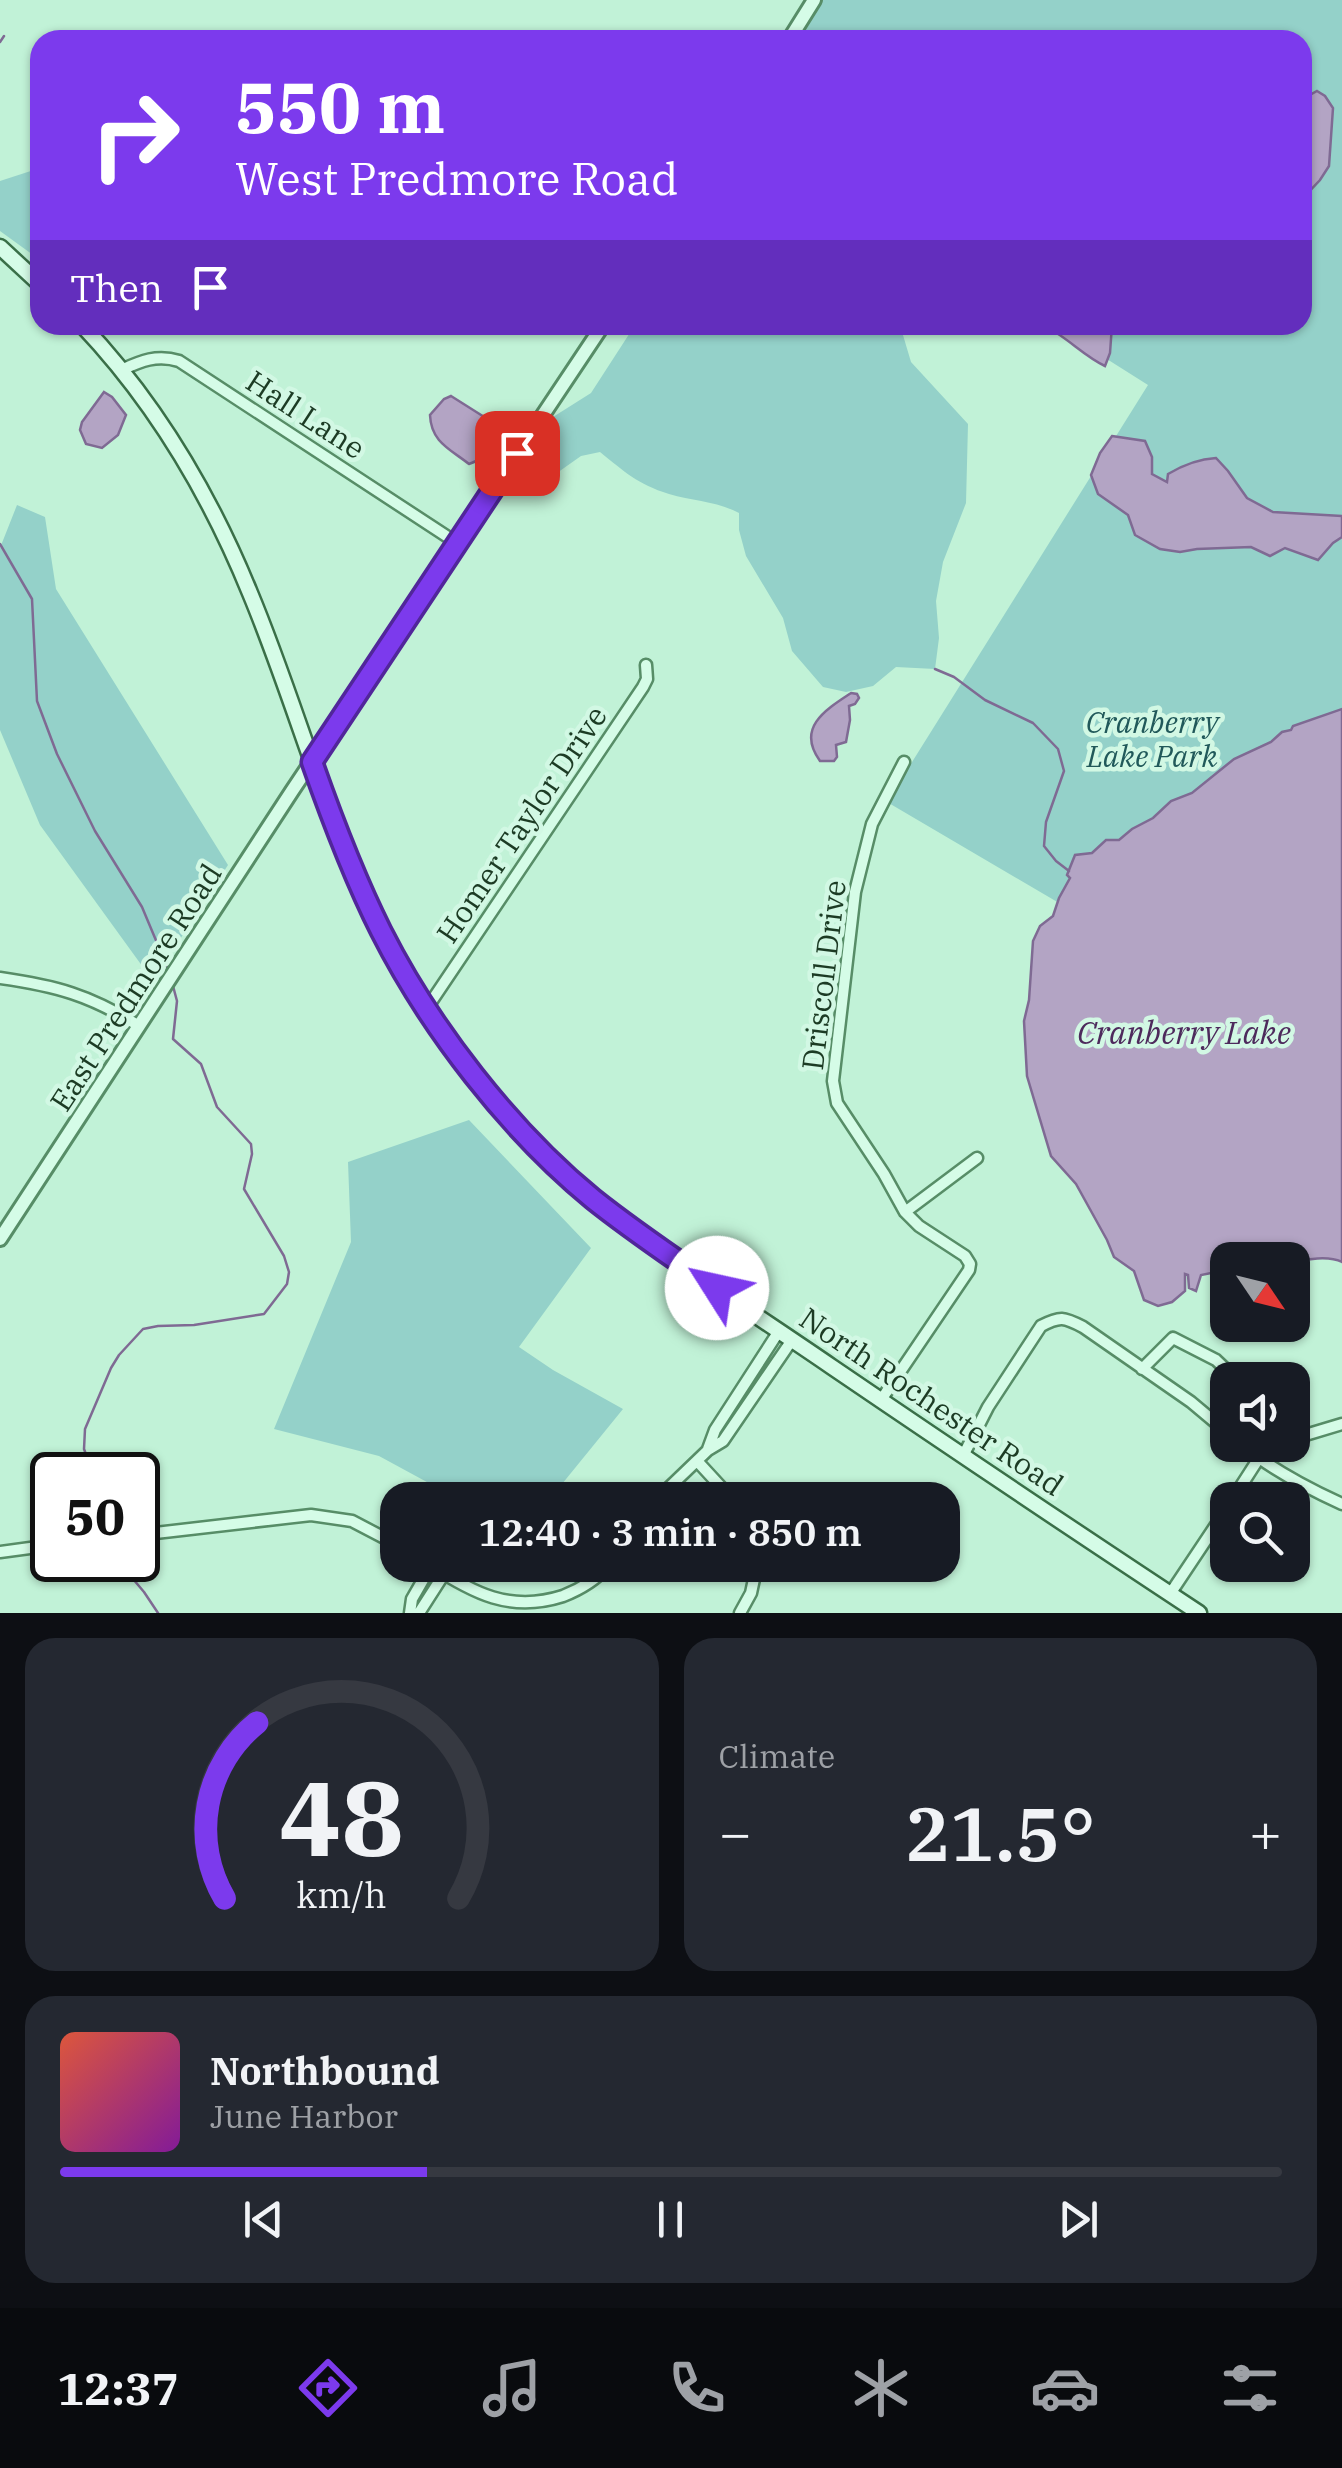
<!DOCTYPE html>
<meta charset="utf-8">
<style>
:root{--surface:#171b24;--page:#242831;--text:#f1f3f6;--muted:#9ea1a6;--line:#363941;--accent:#7c3aed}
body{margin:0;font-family:"IBM Plex Serif",serif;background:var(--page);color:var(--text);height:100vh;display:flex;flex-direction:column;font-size:38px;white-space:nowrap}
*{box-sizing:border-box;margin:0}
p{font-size:32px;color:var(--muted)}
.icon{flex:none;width:55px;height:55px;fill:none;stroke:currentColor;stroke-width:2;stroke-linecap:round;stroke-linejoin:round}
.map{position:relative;height:1613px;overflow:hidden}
.drawer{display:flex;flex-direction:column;gap:25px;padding:25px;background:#0d0f14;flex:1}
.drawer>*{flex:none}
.top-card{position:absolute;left:30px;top:30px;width:1282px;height:305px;border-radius:30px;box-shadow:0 2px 8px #0004;background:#7c3aed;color:#fff;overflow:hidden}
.needle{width:65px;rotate:125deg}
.tools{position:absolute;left:1210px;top:1242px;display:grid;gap:20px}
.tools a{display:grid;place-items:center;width:100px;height:100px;border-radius:20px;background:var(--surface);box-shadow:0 2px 8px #0004;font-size:50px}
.speed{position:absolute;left:30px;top:1452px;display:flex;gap:20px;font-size:50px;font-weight:700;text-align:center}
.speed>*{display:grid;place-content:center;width:130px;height:130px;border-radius:50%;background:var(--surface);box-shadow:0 2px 8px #0004;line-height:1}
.speed .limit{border:5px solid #111;border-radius:15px;background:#fff;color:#111}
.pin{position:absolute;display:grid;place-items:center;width:85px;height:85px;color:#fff;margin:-42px;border-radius:20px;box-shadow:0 5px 15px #0006}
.me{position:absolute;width:110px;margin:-55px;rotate:305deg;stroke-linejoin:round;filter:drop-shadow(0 0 8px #0008)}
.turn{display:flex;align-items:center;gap:35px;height:210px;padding:0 40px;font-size:45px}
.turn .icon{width:130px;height:130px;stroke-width:2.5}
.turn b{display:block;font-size:70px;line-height:85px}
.then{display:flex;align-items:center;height:95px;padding:0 40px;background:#0003;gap:20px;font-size:38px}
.big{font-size:75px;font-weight:600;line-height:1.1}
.drawer .widget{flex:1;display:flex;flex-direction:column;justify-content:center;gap:15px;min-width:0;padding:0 35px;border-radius:30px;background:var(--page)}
.drawer .dial{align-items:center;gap:0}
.dial svg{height:260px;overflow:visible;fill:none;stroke:var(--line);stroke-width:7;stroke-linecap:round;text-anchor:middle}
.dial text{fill:var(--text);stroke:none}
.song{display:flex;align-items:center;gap:30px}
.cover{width:120px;height:120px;border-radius:15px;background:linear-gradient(135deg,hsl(10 70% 55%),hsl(290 70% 35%))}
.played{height:10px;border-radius:5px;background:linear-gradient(90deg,var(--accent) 30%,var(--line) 30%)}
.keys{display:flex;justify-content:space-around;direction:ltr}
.heat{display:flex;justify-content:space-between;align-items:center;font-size:55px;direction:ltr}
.drawer .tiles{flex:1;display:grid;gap:25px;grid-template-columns:1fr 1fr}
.widget:last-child{grid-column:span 2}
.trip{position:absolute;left:380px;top:1482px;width:580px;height:100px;border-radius:30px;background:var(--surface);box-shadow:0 2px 8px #0004;font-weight:600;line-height:100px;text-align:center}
.tabs{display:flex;height:160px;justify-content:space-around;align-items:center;background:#090b0e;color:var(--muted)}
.tabs .icon{width:70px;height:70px}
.tabs .current{color:var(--accent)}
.tabs b{font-size:45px;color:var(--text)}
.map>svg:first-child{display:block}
</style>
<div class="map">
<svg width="1342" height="1613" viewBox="0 0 1342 1613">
<rect width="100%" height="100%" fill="#c1f2d7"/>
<path fill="#94d1c9" d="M 819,0 L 1342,0 L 1342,847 L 1238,1008 L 887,802 L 1148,385 L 1053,325 L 1302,325 L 1302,40 L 793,40 Z
M 40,168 L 40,260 L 0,231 L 0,181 Z
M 635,325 L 644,326 L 653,334 L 664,330 L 671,325 L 900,325 L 911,362 L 968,424 L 966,503 L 943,562 L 936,601 L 939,638 L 935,669 L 896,667 L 873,686 L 846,692 L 823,687 L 792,651 L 783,618 L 746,556 L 739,530 L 739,513 C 716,501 693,501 669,494 C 637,484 625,472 600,452 L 581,456 L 547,480 L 525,481 L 523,468 L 553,417 L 591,393 Z
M 17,505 L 45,517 L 56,589 L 228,865 L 153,981 L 40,825 L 0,730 L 0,548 Z
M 469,1120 L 591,1248 L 519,1347 L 553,1370 L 623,1409 L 549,1500 L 460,1500 L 379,1456 L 274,1429 L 351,1242 L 348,1162 Z"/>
<path fill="#b3a4c4" stroke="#7f6a93" stroke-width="2.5" d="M 1317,91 L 1325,96 L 1333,108 L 1329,166 L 1320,180 L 1303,198 L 1303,95 L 1308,96 Z
M 1054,325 L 1112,325 L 1110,353 L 1105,366 C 1086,357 1073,343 1055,332 Z
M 104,392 L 112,397 L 126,415 L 118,435 L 102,448 L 86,444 L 80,430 L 82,422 Z
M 451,396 L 489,420 C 494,437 487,459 469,464 C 450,449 431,442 430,415 L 444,399 Z
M 1112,436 L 1145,441 L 1152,457 L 1152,474 L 1167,482 L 1168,474 C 1183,465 1198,459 1216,458 L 1228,471 L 1247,498 L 1273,512 L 1342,516 L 1342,537 L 1333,543 L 1318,560 L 1285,548 L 1270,556 L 1251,547 L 1197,549 L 1180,552 L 1160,549 L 1135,535 L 1128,515 L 1098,494 L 1091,475 L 1100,453 Z
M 851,693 L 857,694 L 859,698 L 855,704 L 849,706 L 850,720 L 846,742 L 836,745 L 837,757 L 834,761 L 820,761 C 796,728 825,710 851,693 Z
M 1342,709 L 1342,1262 C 1330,1256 1305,1258 1293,1264 L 1292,1260 L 1228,1260 L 1227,1273 L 1216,1272 L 1201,1275 L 1196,1291 L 1189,1288 L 1188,1275 L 1185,1274 L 1185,1291 L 1172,1302 L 1158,1306 L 1144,1300 L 1134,1271 L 1114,1257 L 1107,1240 L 1076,1184 L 1051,1156 L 1027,1076 L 1024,1021 L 1029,1000 L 1033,941 L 1040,926 L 1053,916 L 1059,898 L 1070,878 L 1067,875 L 1075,855 L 1092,853 L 1106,840 L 1119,840 L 1132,829 L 1153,818 L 1171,801 L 1192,793 L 1234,759 L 1271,742 L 1282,732 L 1291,730 L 1293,726 Z"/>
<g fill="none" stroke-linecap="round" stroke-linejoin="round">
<path stroke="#7f6a93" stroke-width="2.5" d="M 0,42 L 4,36
M 0,544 L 32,599 L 37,701 L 57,754 L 95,831 L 142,907 L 168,969
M 935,669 L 954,677 L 985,700 L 1033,723 L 1058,749 L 1064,771 L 1046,822 L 1044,846 L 1056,861 L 1069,871
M 89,1475 L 83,1470 L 87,1457 L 84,1449 L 85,1429 L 111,1368 L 119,1355 L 143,1329 L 158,1326 L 194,1325 L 264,1314 L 287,1284 L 289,1272 L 284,1256 L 244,1189 L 252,1154 L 251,1144 L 217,1107 L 201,1064 L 173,1039 L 177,1001 L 173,986
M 117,1560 L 144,1592 L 158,1613"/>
<g stroke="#578d67" stroke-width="15">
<path id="minor" d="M 121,370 C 141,361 157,354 179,361 L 457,543
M 0,978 C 56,986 90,995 139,1026
M 427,1008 L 643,687 L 647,679 L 646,665
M 905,1212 L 977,1158
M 1142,1369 L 1173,1338 L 1216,1360 L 1237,1380
M 881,1400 L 969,1270 L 970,1264 L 965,1256 L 919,1226 L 905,1212 L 884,1174 L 837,1103 L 833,1081 L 855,892 L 872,824 L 904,762
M 1292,1439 L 1342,1424
M 1242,1445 C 1271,1469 1307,1488 1342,1504
M 708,1449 L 715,1430 L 779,1331
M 963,1456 L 988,1407 L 1041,1326 C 1060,1316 1064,1317 1083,1327 L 1191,1402 L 1228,1433
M 698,1462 L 733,1500
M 656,1500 L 708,1450 L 723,1441 L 792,1340
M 1232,1500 L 1259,1458 L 1280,1445
M 138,1535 L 311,1515 L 352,1521 L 398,1545
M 0,1552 L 52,1545
M 430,1565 C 473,1593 510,1613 563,1596 C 581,1589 596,1580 609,1565
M 1170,1594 L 1228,1507
M 410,1613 L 412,1599 L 431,1566
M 419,1613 L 444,1574
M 740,1613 L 751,1593 L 757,1565"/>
</g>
<g stroke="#578d67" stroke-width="18">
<path id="tertiary" d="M 789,40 L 814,0
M 0,1239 L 292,791 L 603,325"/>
</g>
<g stroke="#3a6f48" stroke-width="19">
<path id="secondary" d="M 0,247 L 40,284
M 82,325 C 155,402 210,495 250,593 C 301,715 332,846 398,962 C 448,1050 514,1135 594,1199 C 669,1260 752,1312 832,1367 C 954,1450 1076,1532 1199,1613"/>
</g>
<use href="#minor" stroke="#d5fce7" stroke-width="10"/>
<use href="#tertiary" stroke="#d5fce7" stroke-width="12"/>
<use href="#secondary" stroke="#d5fce7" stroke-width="14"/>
</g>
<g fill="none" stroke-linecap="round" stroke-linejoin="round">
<g stroke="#51269a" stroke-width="25">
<path id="route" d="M 517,453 L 312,762 C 332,819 354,877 381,931 C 430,1028 509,1130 593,1199 C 633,1231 675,1259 717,1288"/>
</g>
<use href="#route" stroke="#7c3aed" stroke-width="18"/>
</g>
<g text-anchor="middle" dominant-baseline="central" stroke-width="9" stroke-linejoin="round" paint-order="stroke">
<g font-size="30" fill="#1c3b24" stroke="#d2f8e4">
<text transform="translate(306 414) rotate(33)">Hall Lane</text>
<text transform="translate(521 824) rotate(-56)">Homer Taylor Drive</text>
<text transform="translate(823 975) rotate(-83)">Driscoll Drive</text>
<text transform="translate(135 987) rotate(-57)">East Predmore Road</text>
<text transform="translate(932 1401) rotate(34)">North Rochester Road</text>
</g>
<g font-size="30" font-style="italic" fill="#21595a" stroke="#d2f8e4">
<text x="1152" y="721">Cranberry<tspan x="1152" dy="34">Lake Park</tspan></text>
</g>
<g font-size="32" font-style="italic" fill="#4d2a5c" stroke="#d2f8e4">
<text x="1184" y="1032">Cranberry Lake</text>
</g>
</g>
</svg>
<div class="tools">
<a><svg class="needle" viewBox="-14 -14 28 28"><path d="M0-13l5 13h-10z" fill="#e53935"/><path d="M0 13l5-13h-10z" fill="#9ea1a6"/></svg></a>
<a><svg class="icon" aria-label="sound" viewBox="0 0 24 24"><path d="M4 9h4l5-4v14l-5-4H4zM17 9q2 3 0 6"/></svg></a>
<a><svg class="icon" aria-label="search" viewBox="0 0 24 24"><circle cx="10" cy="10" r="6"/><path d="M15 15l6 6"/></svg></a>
</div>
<div class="speed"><div class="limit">50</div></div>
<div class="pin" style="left:517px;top:453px;background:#d93025"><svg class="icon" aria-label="arrive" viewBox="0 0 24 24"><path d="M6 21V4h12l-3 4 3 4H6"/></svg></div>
<svg class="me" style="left:717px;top:1288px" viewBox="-20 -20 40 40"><circle r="19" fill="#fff"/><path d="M0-13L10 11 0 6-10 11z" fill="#7c3aed"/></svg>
<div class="trip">12:40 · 3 min · 850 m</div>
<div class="top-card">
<div class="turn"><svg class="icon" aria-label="right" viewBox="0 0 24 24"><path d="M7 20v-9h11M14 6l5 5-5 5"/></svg><div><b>550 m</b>West Predmore Road</div></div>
<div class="then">Then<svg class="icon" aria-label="arrive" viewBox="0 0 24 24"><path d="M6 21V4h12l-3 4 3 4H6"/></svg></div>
</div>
</div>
<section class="drawer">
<div class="tiles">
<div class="widget dial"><svg viewBox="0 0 100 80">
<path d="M14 69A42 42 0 1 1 86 69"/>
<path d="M14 69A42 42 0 0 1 24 15" stroke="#7c3aed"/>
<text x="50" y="56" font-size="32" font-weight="700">48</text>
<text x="50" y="72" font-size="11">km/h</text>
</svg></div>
<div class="widget"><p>Climate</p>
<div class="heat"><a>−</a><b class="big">21.5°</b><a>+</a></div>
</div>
<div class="widget">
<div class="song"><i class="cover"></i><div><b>Northbound</b><p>June Harbor</p></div></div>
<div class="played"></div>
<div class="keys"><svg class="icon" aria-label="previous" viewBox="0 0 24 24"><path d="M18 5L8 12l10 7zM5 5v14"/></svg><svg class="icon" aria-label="pause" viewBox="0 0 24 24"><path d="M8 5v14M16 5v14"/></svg><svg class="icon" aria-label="next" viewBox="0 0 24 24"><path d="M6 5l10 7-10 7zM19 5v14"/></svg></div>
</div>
</div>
</section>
<nav class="tabs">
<b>12:37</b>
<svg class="icon current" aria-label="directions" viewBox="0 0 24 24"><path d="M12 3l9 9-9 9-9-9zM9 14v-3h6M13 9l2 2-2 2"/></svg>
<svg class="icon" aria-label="music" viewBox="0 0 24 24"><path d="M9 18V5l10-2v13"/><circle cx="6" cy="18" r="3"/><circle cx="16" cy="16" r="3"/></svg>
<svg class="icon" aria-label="phone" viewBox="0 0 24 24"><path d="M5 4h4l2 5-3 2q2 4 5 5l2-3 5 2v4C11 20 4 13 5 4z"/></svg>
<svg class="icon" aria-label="climate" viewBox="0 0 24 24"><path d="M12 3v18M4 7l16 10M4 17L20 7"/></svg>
<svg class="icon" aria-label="car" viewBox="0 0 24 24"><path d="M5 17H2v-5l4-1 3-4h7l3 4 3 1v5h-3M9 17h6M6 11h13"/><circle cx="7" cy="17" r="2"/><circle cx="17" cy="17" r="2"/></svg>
<svg class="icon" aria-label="filters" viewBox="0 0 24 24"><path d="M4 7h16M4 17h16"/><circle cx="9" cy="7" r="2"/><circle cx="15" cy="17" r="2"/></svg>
</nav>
